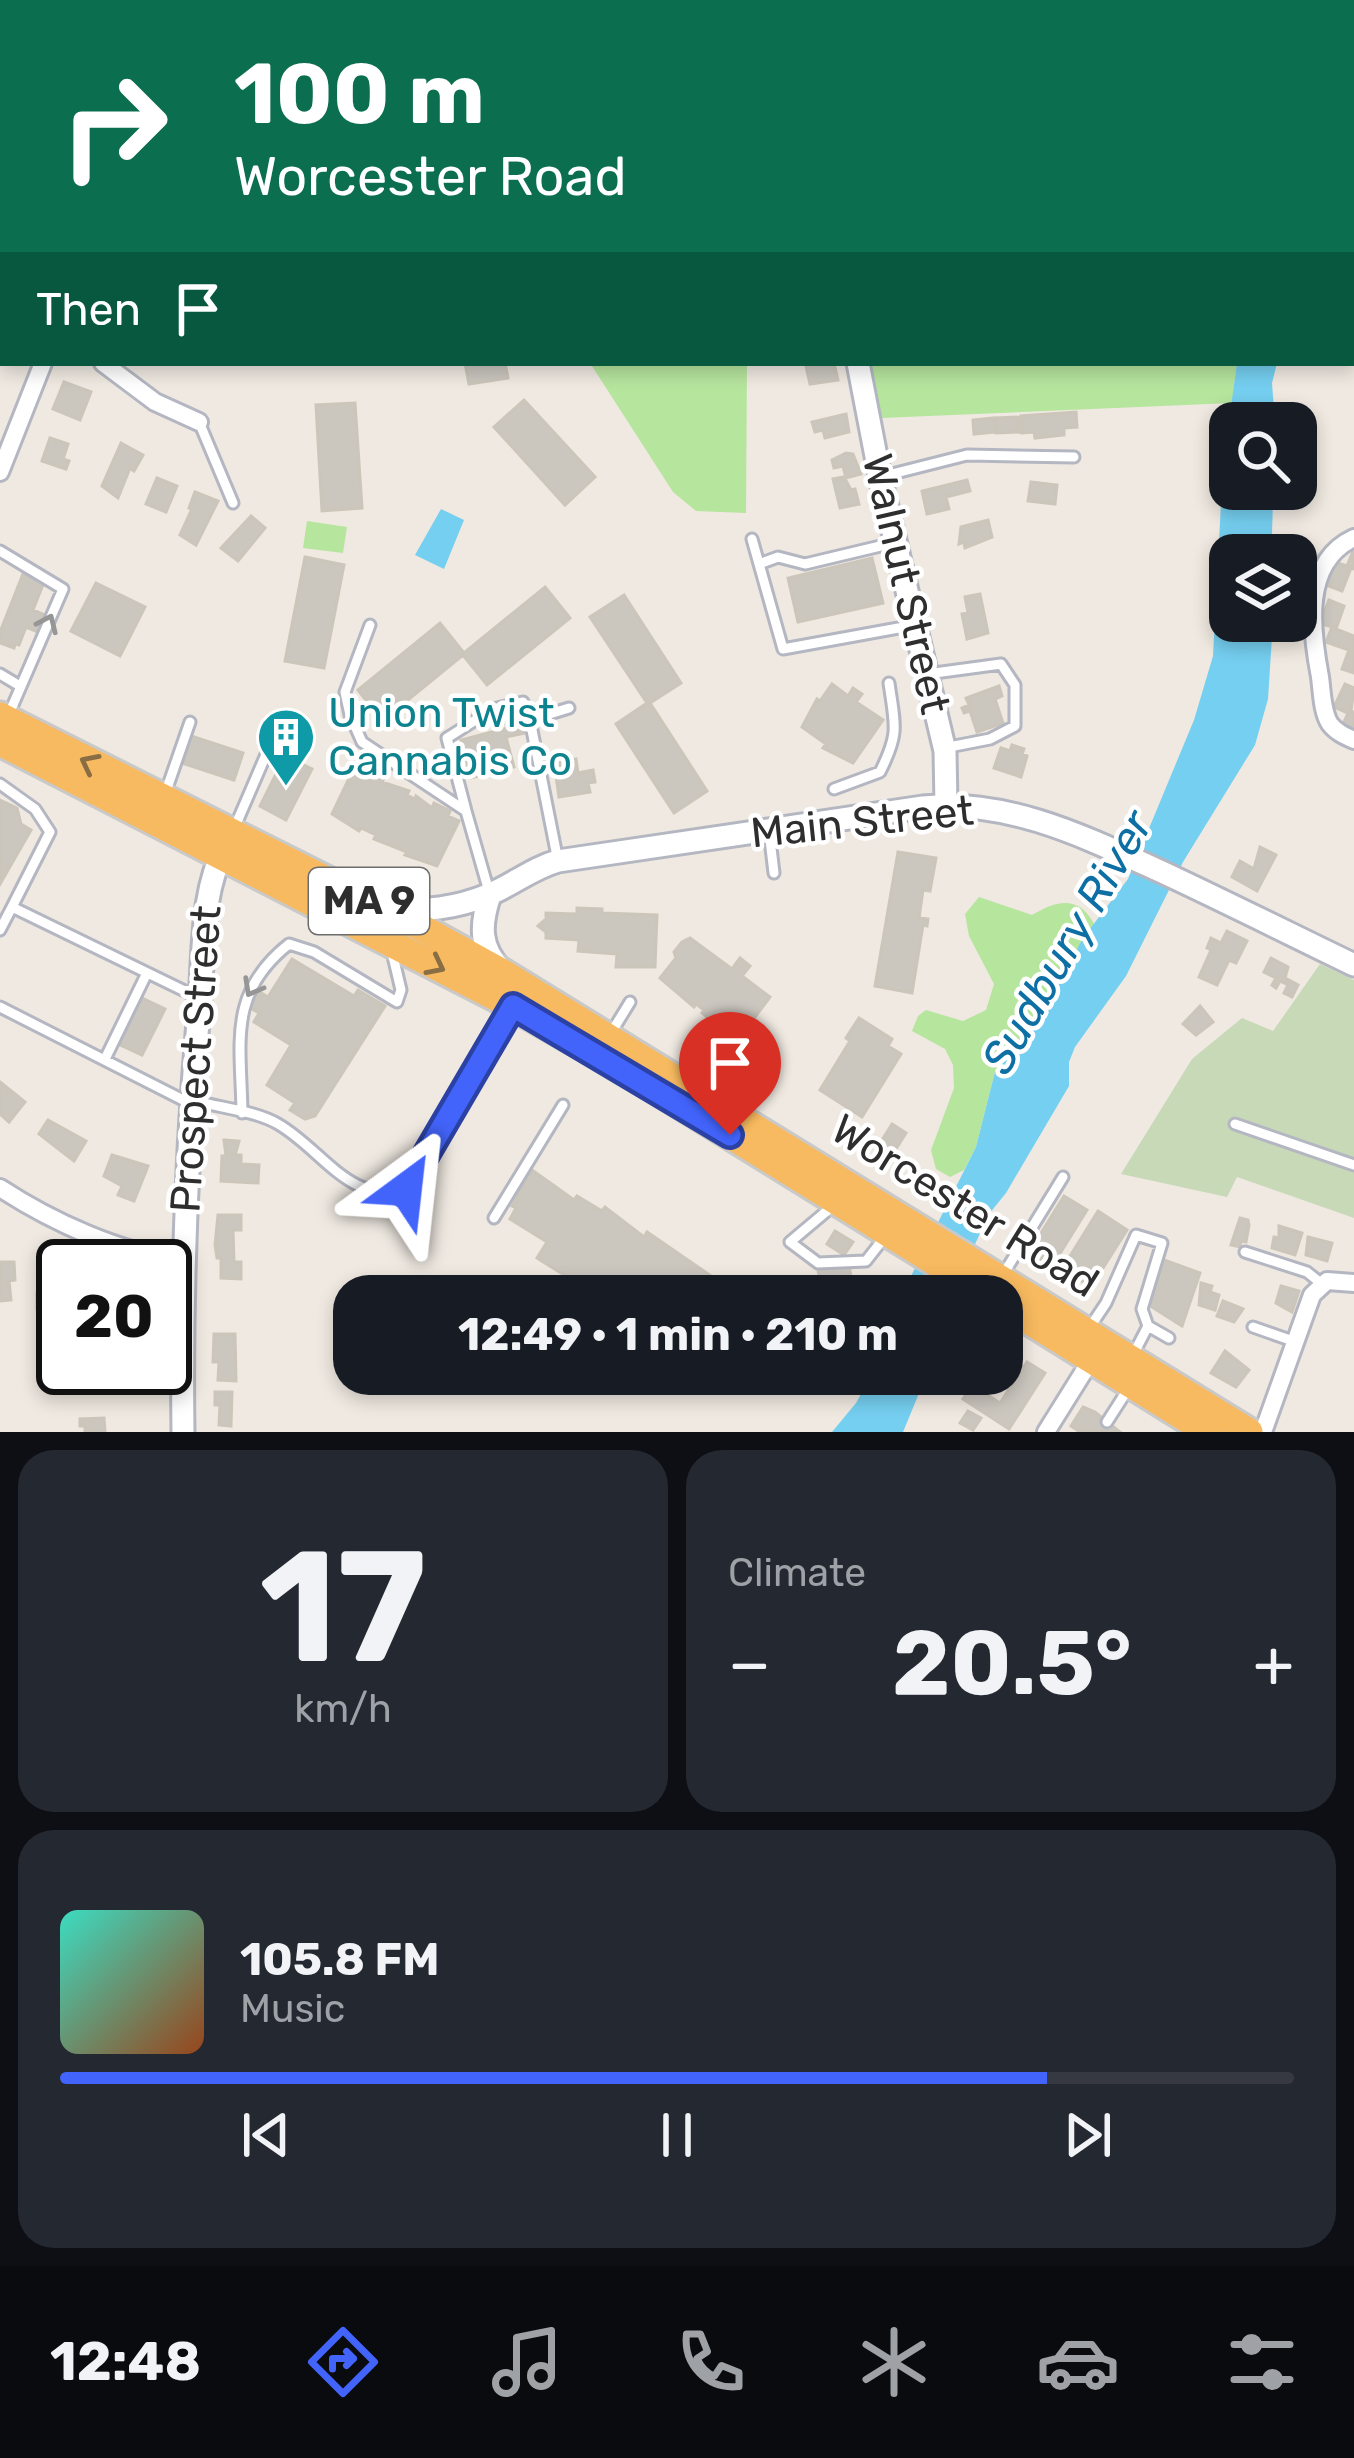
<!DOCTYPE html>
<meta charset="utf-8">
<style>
:root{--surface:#171b24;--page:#242831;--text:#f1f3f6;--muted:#9ea1a6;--line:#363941;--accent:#4264fb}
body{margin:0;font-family:Rubik,sans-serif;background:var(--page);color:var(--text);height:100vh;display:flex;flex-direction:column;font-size:45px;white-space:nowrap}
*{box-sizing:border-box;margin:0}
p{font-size:39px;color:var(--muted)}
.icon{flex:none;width:66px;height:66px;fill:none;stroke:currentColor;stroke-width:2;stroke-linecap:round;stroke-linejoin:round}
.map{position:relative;height:1432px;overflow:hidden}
.drawer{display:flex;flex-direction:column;gap:18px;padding:18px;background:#0d0f14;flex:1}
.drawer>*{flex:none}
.banner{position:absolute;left:0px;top:0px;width:1356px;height:366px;box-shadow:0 6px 18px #0003;background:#0b6e4f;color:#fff;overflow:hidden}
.buttons{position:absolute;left:1209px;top:402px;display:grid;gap:24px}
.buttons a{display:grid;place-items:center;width:108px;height:108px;border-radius:24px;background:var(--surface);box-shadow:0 6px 18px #0003;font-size:60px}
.speed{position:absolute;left:36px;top:1239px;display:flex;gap:24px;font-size:60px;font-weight:700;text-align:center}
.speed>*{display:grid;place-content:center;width:156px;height:156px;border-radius:50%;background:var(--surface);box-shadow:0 6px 18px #0003;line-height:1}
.speed .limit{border:6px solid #111;border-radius:18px;background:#fff;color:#111}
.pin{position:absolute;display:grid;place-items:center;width:102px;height:102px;color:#fff;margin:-123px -51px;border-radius:50% 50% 50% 0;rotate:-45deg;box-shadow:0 0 12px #0007}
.pin .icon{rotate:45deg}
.me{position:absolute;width:132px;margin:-66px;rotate:30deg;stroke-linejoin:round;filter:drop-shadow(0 0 9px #0008)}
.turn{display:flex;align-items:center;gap:42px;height:252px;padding:0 36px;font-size:54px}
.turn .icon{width:156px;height:156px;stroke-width:2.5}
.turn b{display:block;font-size:84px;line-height:102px}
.then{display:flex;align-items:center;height:114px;padding:0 36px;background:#0003;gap:24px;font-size:45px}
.big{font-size:90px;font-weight:700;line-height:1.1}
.drawer .tile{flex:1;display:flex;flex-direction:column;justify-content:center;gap:18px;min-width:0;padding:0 42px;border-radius:36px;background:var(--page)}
.drawer .dial{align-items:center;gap:0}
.dial b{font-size:156px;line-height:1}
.song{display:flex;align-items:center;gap:36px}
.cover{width:144px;height:144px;border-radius:18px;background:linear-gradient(135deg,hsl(170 70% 55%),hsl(20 70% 35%))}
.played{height:12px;border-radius:6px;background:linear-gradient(90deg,var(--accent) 80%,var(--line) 80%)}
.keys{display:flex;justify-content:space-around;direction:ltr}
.heat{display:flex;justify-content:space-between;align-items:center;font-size:66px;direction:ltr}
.drawer .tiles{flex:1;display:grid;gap:18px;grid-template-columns:1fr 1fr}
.tile:last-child{grid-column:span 2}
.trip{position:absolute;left:333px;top:1275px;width:690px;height:120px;border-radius:36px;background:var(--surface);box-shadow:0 6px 18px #0003;font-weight:700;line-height:120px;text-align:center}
.menu{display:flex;height:192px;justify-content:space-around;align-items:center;background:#090b0e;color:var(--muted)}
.menu .icon{width:84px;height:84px}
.menu .current{color:var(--accent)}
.menu b{font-size:54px;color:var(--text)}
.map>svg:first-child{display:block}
</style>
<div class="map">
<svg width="1354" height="1432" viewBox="0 0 1354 1432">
<rect width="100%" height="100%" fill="#efe9e1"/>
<path fill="#b6e59e" d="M 405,0 L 728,0 L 729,3 L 404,3 Z
M 833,0 L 1323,0 L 833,3 Z
M 590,363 L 747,363 L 746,513 L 696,511 L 673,492 Z
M 870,363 L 1237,363 L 1232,403 L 881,418 Z
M 307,521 L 347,527 L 343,553 L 303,548 Z
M 979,897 L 1032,915 C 1057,900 1079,895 1094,924 L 1048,1007 L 995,1072 L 976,1147 L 964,1170 L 950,1177 L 936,1169 L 931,1150 L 954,1088 L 953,1065 L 945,1049 L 912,1031 L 918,1016 L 926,1010 L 963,1021 L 986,1010 L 994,984 L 969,936 L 965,914 Z"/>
<path fill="#c8d9b8" d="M 1320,964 L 1354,980 L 1354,1218 L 1237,1177 L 1227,1197 L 1121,1174 L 1192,1059 L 1242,1018 L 1273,1031 Z"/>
<path fill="#75cff0" d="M 1237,363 L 1277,363 L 1272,383 L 1275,423 L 1230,423 L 1230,489 L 1271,489 C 1275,512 1270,532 1273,555 L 1230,555 L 1230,621 L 1273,621 L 1268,699 L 1255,745 L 1183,862 L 1126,976 L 1075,1047 L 1069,1062 L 1069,1086 L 1006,1193 L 989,1214 L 951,1296 L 901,1296 L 976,1147 L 995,1072 L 1007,1053 L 1037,1024 L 1083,938 L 1128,879 L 1194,720 L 1213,656 L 1223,465 Z
M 441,509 L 464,520 L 444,569 L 415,555 Z
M 872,1374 L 927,1374 L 903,1432 L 832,1432 L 856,1403 Z"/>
<path fill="#cbc7bf" stroke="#cbc5ba" stroke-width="3" d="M 465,363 L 505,363 L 508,378 L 469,384 Z
M 818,363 L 834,363 L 838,380 L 810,384 L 806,366 Z
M 64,382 L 91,392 L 80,420 L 53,409 Z
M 524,400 L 595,477 L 565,505 L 494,427 Z
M 355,403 L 362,508 L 322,511 L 316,405 Z
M 1076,412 L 1077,427 L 1064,428 L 1064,435 L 1035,438 L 1034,432 L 1022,433 L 1021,416 Z
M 846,414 L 849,432 L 825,438 L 823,430 L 815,432 L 812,422 Z
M 1019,417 L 1020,432 L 996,433 L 996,418 Z
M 994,418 L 996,432 L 974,434 L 973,420 Z
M 50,438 L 68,444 L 63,459 L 69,461 L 66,469 L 42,461 Z
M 121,443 L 143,455 L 134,471 L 130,468 L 118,498 L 102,486 Z
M 846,453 L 853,454 L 861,474 L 846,478 L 843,466 L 834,468 L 832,460 Z
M 844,477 L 851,490 L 855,489 L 859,504 L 840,508 L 833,479 Z
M 157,478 L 177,486 L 166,512 L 146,504 Z
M 967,480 L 970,491 L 946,497 L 949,509 L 927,514 L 922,491 Z
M 1031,482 L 1057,485 L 1055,504 L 1028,501 Z
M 195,492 L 218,501 L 196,545 L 180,535 L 192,509 L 189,508 Z
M 251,516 L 265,528 L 238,561 L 221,548 Z
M 988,520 L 992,537 L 965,548 L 964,542 L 959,544 L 961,527 Z
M 1353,551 L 1354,569 L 1351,568 L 1342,591 L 1326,585 L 1335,562 L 1347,566 Z
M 305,557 L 344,565 L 324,668 L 285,661 Z
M 872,558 L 883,603 L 798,622 L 788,578 Z
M 23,574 L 44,582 L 33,610 L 45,615 L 38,632 L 26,627 L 19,645 L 15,644 L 14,648 L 0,643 L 0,632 Z
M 96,583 L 145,607 L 120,656 L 71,631 Z
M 545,587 L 570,618 L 487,685 L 463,655 L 382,721 L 358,690 L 440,623 L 464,653 Z
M 980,594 L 988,633 L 967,639 L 962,614 L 968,613 L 965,597 Z
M 624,595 L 681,683 L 650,703 L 707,791 L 674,813 L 616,724 L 647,703 L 590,617 Z
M 1329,600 L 1344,606 L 1336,629 L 1354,636 L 1354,673 L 1342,669 L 1349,650 L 1326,642 L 1332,627 L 1320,623 Z
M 832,684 L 848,696 L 853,688 L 862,694 L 856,702 L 883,720 L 853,763 L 823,748 L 826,744 L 802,727 L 817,699 L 820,701 Z
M 1345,684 L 1354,688 L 1351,711 L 1354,712 L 1354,730 L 1343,724 L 1348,713 L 1334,707 Z
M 999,686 L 1002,696 L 995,699 L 1003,723 L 977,732 L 970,711 L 964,713 L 962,708 L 969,705 L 966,698 Z
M 519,710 L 525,733 L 506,737 L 514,767 L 471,778 L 461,740 L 507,728 L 503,714 Z
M 191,736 L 243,753 L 234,780 L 182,763 Z
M 1012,745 L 1024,749 L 1022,754 L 1027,756 L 1021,777 L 994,768 L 1001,748 L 1010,751 Z
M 285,756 L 312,769 L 286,820 L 260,806 Z
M 576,759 L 578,773 L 593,770 L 595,782 L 588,783 L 590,792 L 559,797 L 554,762 Z
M 354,768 L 384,779 L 382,782 L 409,791 L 407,795 L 415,799 L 416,796 L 432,808 L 434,803 L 450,811 L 448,816 L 459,821 L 437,866 L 405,855 L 407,852 L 374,839 L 376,835 L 361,828 L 359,831 L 332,814 Z
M 0,800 L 17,808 L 21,824 L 31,830 L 0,884 Z
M 1260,847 L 1276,855 L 1257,891 L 1232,877 L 1240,861 L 1254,869 Z
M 898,852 L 936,858 L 930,891 L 923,890 L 919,918 L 928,919 L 927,926 L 923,925 L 912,993 L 875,986 Z
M 577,908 L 602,909 L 602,913 L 657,915 L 655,967 L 616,967 L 617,954 L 578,951 L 579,940 L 546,938 L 546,932 L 538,926 L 546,919 L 546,913 L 577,914 Z
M 1227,931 L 1247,941 L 1236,963 L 1229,960 L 1217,985 L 1199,977 L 1211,950 L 1207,948 L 1211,938 L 1221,943 Z
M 690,938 L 732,969 L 740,958 L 750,966 L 742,976 L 770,997 L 740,1037 L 720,1026 L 723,1023 L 715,1017 L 712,1021 L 702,1013 L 704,1010 L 696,1004 L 694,1007 L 660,978 L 676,958 L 674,952 L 682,942 Z
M 1271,958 L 1288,967 L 1285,978 L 1298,985 L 1292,997 L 1284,993 L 1288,985 L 1280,981 L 1276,988 L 1272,985 L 1276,978 L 1264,972 Z
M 292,959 L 354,996 L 358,990 L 385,1006 L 315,1116 L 305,1119 L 290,1110 L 295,1103 L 267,1085 L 291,1045 L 254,1022 L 259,1013 L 249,1007 L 258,991 L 268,997 Z
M 140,997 L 165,1009 L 142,1055 L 116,1043 Z
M 1200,1006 L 1213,1022 L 1196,1035 L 1183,1024 Z
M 859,1018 L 892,1039 L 888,1046 L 901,1054 L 862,1117 L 820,1090 L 850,1041 L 846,1038 Z
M 0,1082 L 25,1102 L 9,1122 L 0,1114 Z
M 48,1120 L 86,1141 L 74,1161 L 39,1134 Z
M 892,1124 L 906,1133 L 891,1157 L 877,1148 Z
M 224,1140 L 239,1141 L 235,1155 L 241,1155 L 241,1164 L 259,1165 L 258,1183 L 221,1181 L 222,1156 L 226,1156 Z
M 112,1155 L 148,1166 L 134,1201 L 118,1195 L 122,1186 L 104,1176 Z
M 532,1170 L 574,1200 L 577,1196 L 602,1211 L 605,1207 L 644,1237 L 647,1232 L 730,1289 L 726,1296 L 598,1296 L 537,1258 L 547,1242 L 510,1219 L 516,1208 L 512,1206 Z
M 1064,1196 L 1087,1210 L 1051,1268 L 1028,1254 Z
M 1098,1211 L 1127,1230 L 1091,1287 L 1062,1269 Z
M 218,1215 L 241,1215 L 241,1230 L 233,1230 L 234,1262 L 241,1262 L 241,1279 L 221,1278 L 221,1258 L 217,1258 L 215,1245 Z
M 1240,1218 L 1248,1220 L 1249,1225 L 1246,1242 L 1241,1241 L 1240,1247 L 1231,1245 Z
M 1279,1226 L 1302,1233 L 1295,1255 L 1272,1248 L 1274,1237 L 1279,1238 Z
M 835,1231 L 853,1242 L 844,1255 L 827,1244 Z
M 1308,1237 L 1332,1243 L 1327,1261 L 1306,1255 Z
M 1164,1260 L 1200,1273 L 1182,1326 L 1149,1305 Z
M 0,1262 L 14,1262 L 15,1280 L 9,1281 L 11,1300 L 0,1301 Z
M 849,1264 L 852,1284 L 831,1288 L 832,1296 L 822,1296 L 818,1270 Z
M 1201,1283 L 1212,1286 L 1210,1292 L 1219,1295 L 1215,1310 L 1199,1305 Z
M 1281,1286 L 1299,1291 L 1292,1312 L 1276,1303 Z
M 62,1288 L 63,1318 L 58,1318 L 58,1309 L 37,1309 L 37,1293 L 53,1294 L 54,1290 Z
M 1223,1301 L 1243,1309 L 1234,1322 L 1217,1316 Z
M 214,1334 L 235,1334 L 236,1381 L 218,1380 L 219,1362 L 213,1362 Z
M 1225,1351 L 1249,1370 L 1236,1387 L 1211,1373 Z
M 1027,1362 L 1045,1373 L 1009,1429 L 963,1399 L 972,1385 L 1000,1403 Z
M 215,1392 L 232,1392 L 231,1426 L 219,1425 L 220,1405 L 215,1405 Z
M 1083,1407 L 1095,1412 L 1120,1432 L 1080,1432 L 1071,1426 Z
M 968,1411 L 981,1418 L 973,1430 L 960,1423 Z
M 104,1418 L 105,1432 L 85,1432 L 85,1426 L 80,1426 L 80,1419 Z"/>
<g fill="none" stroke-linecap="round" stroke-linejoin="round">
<g stroke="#b4b7c1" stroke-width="15">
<path id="service" d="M 199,422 L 233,503
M 880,477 L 967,455 L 1074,457
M 752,539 L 783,649 L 915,625
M 0,551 L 63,589 L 9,714
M 759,564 L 778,557 L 805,564 L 893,543
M 370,625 L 345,692 L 350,715 L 362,742 L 466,811 L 490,895
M 0,674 L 20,686
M 927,674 L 1001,664 L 1015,685 L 1015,726 L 990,739 L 944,748
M 0,784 L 35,809 L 50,832 L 12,907 L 197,997
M 834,789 L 880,772 C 900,732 895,726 889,683
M 165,794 L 190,722
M 466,811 L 447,738 L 493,709 L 523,702 L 530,720
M 234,829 L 274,736 L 281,730 L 304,727
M 769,831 L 774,873
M 558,861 L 530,720 L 569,708
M 0,930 L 12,907
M 0,1007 L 191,1104
M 611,1033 L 630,1002
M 105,1059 L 146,975
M 196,1101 C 221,1108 256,1111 278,1124 C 323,1150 350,1206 407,1189 L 510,1010
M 725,1105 L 745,1075
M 242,1113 C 241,1043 227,993 289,944 L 314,952 L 397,1002 L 401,990 L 392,952
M 1235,1124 L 1354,1165
M 834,1205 L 790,1242 L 818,1263 L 866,1261 L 884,1238
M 494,1218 L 563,1105
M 1245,1252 L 1307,1272 L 1322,1284
M 1004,1273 L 1063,1177
M 1148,1326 L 1169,1338
M 1090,1327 L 1106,1303 L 1136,1235 L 1162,1243 L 1142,1309 L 1148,1326 L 1134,1353
M 1253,1327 L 1293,1341
M 1002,1346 L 1017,1319
M 1107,1422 L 1130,1386"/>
</g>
<g stroke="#b4b7c1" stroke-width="22">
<path id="minor" d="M 184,3 L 185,0
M 1353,260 L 1354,260
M 0,295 L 3,297
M 103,363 L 155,402 L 199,422
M 0,472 L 43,363
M 1354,538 C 1302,562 1311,630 1320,677 C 1322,691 1322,712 1330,724 C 1336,732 1345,736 1354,740
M 0,1188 C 52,1222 120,1253 182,1261
M 1046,1432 L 1091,1360
M 1263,1432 L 1312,1295 L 1327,1281 L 1354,1283"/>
</g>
<g stroke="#b4b7c1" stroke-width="27">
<path id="tertiary" d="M 821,3 L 821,0
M 858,363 L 880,477 L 945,751 L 946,805
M 490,895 C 480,925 479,947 502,971
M 391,908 C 422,913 459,907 488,895 C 513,885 532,868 558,861 L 923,807 C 1009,799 1085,837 1162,872 C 1226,902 1290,934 1354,965
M 183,1432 C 181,1287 187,1143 200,998 C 204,948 201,891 226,845"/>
</g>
<g stroke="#c9c9c9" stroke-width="33">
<path id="trunk" d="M 0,716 L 418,926 L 503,973 L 1249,1432
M 0,742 L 513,1006 L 620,1067 L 990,1296
M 1002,1304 L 1208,1432"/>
</g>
<use href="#service" stroke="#fff" stroke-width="9"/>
<use href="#minor" stroke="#fff" stroke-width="16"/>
<use href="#tertiary" stroke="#fff" stroke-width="21"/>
<use href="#trunk" stroke="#f8ba60" stroke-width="27"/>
</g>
<defs><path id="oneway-chevron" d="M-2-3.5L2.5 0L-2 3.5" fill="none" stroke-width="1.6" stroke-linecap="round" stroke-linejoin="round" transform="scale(3)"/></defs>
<g stroke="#969696">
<use href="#oneway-chevron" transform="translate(48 623) rotate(-66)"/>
<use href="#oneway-chevron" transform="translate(252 988) rotate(119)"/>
</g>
<g stroke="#896d44">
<use href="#oneway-chevron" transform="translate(89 763) rotate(-153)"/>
<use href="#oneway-chevron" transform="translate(436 966) rotate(27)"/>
</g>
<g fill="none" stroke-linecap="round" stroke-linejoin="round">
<g stroke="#2b41a3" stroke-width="30">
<path id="route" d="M 406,1189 L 513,1006 L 730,1135"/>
</g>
<use href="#route" stroke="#4264fb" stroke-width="21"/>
</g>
<defs>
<g id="building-pin" transform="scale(3)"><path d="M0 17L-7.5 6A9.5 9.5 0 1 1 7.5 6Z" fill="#0f9aa8" stroke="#fff"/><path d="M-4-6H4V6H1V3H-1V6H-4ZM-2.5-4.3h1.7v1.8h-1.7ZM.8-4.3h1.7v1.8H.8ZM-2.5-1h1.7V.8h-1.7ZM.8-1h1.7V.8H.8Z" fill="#fff"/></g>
</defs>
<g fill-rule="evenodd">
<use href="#building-pin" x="286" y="737"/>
</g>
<g text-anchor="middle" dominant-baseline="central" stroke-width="9" stroke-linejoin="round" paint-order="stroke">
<rect fill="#fff" stroke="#6d6d6d" stroke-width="3" x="309" y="868" width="120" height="66" rx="9"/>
<g font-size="39" font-weight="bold" fill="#2e2e2e">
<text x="369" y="901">MA 9</text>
</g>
<g font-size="42" fill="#2e2e2e" stroke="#fff">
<text transform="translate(906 584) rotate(77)">Walnut Street</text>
<text transform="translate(862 822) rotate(-6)">Main Street</text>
<text transform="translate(196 1059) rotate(-86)">Prospect Street</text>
<text transform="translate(965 1206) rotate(32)">Worcester Road</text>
</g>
<g font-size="42" fill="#0d838f" stroke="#fff" text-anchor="start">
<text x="328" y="713">Union Twist<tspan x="328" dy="48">Cannabis Co</tspan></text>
</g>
<g font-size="45" font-style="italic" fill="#0d6fa3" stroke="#fff">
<text transform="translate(1067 942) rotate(-60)">Sudbury River</text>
</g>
</g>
</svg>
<div class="buttons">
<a><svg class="icon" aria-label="search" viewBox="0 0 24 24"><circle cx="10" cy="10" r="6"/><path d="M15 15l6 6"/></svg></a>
<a><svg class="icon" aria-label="layers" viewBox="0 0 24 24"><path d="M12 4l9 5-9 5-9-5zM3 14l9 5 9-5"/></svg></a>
</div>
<div class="speed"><div class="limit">20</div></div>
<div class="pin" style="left:730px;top:1135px;background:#d93025"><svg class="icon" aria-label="arrive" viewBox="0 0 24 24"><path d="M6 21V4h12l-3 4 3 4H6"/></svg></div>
<svg class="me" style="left:406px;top:1189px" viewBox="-20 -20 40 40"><path d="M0-17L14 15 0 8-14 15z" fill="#4264fb" stroke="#fff" stroke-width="4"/></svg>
<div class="trip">12:49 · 1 min · 210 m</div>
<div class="banner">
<div class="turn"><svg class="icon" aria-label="right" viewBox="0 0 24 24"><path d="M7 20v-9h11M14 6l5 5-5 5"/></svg><div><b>100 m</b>Worcester Road</div></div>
<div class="then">Then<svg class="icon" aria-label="arrive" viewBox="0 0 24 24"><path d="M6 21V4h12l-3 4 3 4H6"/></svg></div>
</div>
</div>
<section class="drawer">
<div class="tiles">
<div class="tile dial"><b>17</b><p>km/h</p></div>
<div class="tile"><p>Climate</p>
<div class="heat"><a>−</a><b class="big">20.5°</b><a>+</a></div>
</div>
<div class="tile">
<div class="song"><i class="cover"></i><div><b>105.8 FM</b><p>Music</p></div></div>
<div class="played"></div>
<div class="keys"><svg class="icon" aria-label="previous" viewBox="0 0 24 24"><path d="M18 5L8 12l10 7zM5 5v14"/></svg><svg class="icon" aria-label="pause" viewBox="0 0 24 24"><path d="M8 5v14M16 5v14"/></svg><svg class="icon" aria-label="next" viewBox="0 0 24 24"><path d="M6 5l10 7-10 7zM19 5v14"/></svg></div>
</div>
</div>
</section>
<nav class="menu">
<b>12:48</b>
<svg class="icon current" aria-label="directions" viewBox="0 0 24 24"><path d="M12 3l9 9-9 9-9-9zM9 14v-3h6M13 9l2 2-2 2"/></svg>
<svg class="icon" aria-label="music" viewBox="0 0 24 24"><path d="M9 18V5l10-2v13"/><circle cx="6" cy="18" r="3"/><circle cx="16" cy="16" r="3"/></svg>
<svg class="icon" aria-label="phone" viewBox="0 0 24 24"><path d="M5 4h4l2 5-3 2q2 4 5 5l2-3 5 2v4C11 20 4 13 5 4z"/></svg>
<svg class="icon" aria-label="climate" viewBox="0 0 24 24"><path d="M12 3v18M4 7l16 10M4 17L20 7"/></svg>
<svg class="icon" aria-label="car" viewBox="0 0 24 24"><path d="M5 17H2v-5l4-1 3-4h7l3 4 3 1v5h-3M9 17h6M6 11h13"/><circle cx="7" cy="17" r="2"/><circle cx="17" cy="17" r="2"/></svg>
<svg class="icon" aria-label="filters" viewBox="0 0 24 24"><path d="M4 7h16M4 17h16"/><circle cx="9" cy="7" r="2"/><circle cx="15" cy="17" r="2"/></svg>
</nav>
